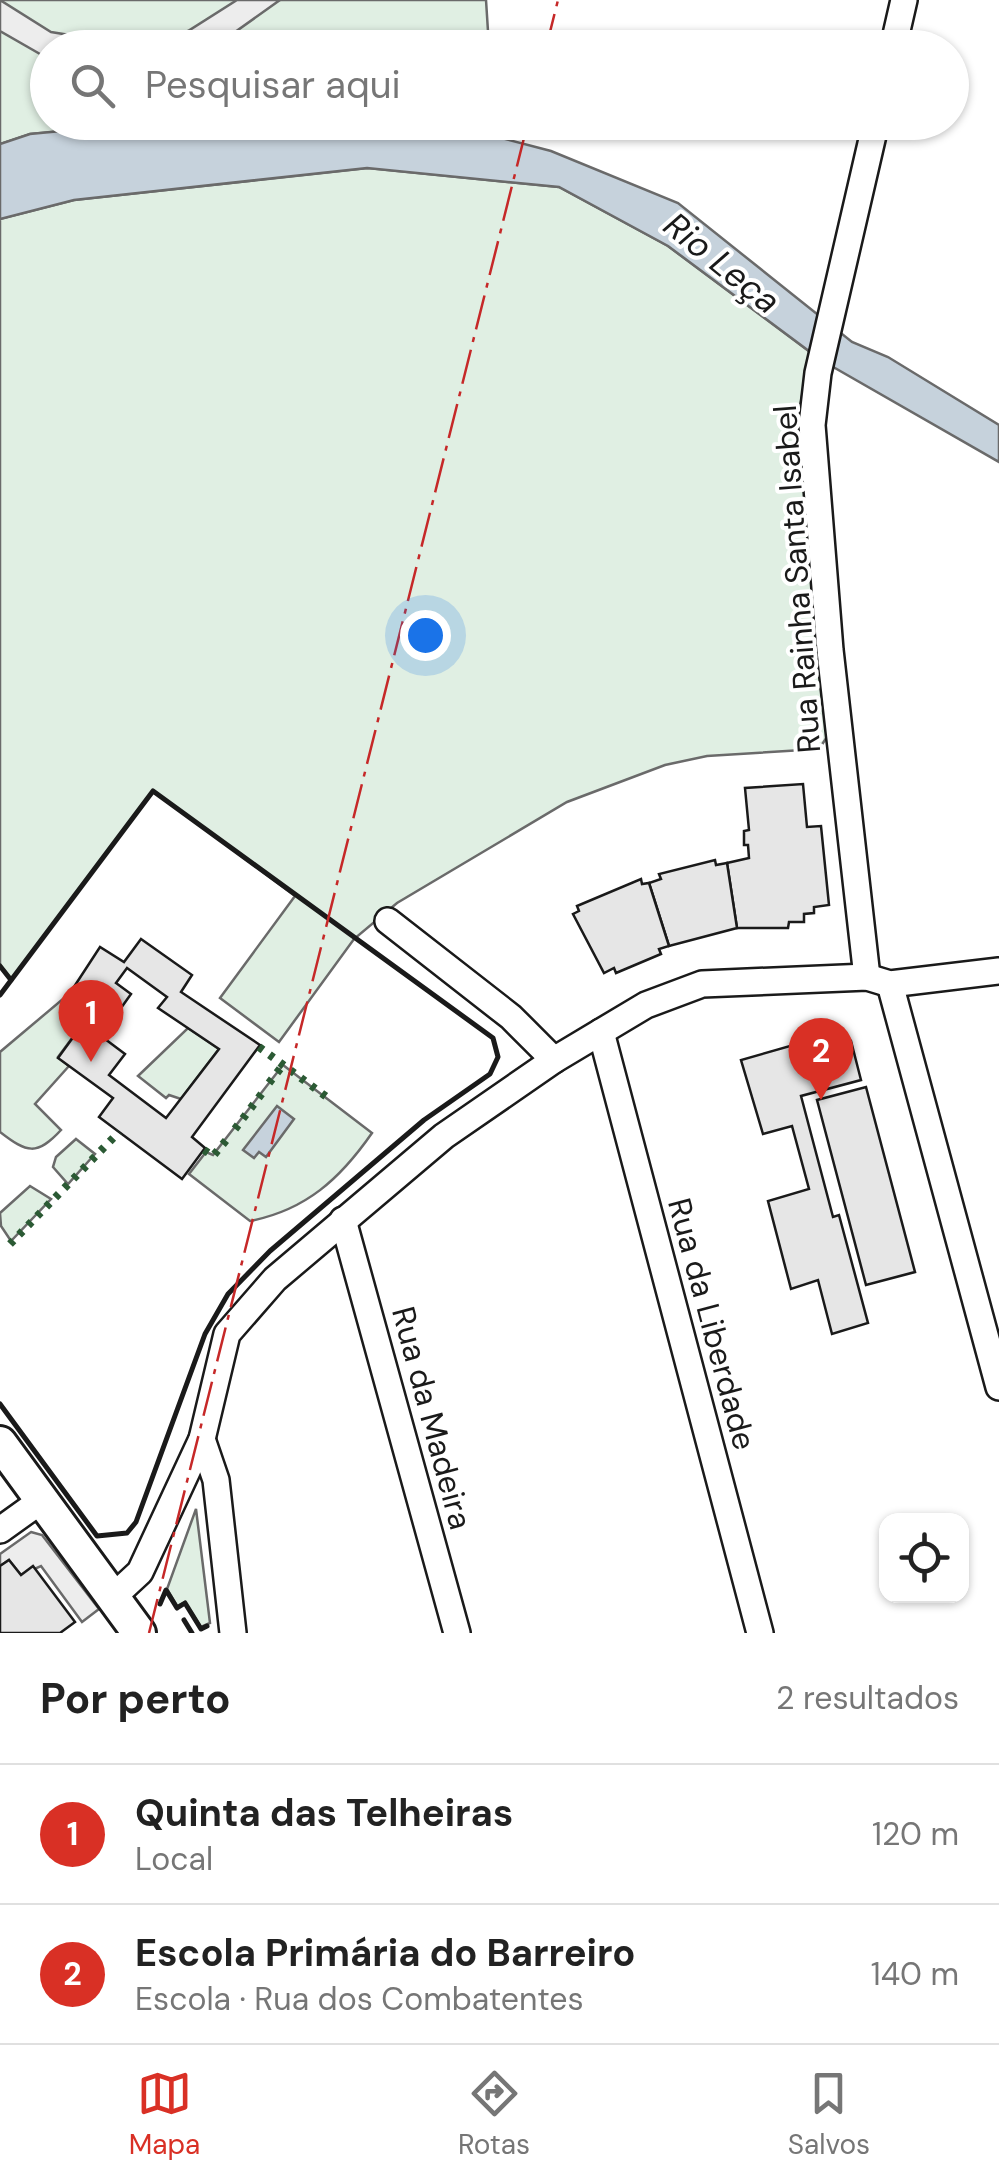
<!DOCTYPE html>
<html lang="pt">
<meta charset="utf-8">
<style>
:root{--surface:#fff;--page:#f6f6f6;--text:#222;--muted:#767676;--line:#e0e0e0;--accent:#d93025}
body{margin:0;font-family:"DM Sans",sans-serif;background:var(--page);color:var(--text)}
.controls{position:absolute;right:30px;bottom:30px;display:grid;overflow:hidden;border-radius:20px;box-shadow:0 2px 8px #0004}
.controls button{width:90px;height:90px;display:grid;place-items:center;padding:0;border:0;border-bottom:2px solid var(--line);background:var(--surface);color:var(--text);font:50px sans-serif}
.you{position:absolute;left:425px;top:635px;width:35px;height:35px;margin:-25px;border:8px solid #fff;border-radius:50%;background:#1a73e8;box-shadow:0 0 0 15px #1a73e833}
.badge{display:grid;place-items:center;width:65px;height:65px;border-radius:50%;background:var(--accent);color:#fff;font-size:32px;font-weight:700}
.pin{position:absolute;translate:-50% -82px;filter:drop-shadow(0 2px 5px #0008)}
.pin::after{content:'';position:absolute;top:52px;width:35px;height:30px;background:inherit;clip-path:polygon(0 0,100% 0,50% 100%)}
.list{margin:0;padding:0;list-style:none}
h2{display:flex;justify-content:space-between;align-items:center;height:130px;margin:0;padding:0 40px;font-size:42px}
h2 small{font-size:32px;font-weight:400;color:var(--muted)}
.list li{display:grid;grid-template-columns:65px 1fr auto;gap:30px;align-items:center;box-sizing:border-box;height:140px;padding:0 40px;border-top:2px solid var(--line)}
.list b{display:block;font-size:38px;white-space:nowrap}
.list p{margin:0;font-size:32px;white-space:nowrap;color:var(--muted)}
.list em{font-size:32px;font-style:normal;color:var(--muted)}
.icon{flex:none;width:55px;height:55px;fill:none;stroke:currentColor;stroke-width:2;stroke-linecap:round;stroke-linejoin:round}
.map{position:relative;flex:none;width:999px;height:1633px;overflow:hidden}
.search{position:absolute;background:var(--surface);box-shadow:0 2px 8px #0004;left:30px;right:30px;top:30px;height:110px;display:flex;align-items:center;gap:25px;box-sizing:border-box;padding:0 35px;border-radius:55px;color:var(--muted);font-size:38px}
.sheet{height:410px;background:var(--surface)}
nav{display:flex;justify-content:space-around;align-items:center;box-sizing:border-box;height:140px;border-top:2px solid var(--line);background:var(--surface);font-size:28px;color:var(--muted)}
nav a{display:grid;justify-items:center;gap:5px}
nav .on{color:var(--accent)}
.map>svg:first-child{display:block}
.green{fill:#e0efe3;stroke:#6a6a6a;stroke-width:2.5}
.parking{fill:#ededed;stroke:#6a6a6a;stroke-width:2.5}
.water{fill:#c6d2dc;stroke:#6a6a6a;stroke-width:2.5}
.building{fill:#e6e6e6;stroke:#1a1a1a;stroke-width:2.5;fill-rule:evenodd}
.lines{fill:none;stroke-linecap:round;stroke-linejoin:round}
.minor-casing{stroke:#1a1a1a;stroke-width:30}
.tertiary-casing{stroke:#1a1a1a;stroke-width:38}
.minor{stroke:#fff;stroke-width:25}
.tertiary{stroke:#fff;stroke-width:32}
.hedge{stroke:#2b5a34;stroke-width:8;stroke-dasharray:5 8;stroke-linecap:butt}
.wall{stroke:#1a1a1a;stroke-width:5}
.power{stroke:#c62828;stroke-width:2.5;stroke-dasharray:35 8 5 8;stroke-linecap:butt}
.labels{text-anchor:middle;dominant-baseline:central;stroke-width:8;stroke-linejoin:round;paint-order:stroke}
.street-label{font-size:32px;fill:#1a1a1a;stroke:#fff}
.water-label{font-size:35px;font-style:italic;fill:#1a1a1a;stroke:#fff}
</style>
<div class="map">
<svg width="999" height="1633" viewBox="0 0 999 1633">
<rect width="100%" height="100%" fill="#fff"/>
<g class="green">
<path d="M 0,0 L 486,0 L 489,47 L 48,48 L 48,122 L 155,123 L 30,134 L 0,144 Z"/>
<path d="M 363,123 L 493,123 L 494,136 Z"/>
<path d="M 368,168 L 559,187 L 668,246 L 810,352 L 798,418 L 831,731 L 819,749 L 707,756 L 665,765 L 567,802 L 397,903 L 354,939 L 279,1042 L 220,998 L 295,896 L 154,791 L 11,980 L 0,966 L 0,219 L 74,200 Z"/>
<path d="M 70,993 L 93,1010 L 58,1057 L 69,1066 L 35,1104 L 61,1130 C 37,1156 27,1153 0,1132 L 0,1052 Z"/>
<path d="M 188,1028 L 219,1049 L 181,1099 L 169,1095 L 166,1098 L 138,1076 Z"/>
<path d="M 283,1065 L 372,1133 C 340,1179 306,1210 250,1221 L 189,1174 L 206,1152 L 213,1155 Z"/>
<path d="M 76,1139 L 95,1154 L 68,1184 L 53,1167 L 56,1157 Z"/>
<path d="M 30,1186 L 51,1199 L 11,1241 L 1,1226 L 0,1213 Z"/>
<path d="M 196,1509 L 210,1623 L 201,1627 L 185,1602 L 177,1606 L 167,1589 Z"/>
</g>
<g class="parking">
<path d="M 0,0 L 51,32 L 119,43 L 153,41 L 188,31 L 237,0 L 280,0 L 214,47 L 48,48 L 47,58 L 0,31 Z"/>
<path d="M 31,1532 L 42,1535 L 99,1609 L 82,1622 L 41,1566 L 21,1575 L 9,1560 L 0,1566 L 0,1554 Z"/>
</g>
<g class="water">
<path d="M 155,122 L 343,122 L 494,136 L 551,151 L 678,203 L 852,342 L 888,357 L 999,425 L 999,462 L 821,360 L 668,246 L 559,187 L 367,168 L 74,200 L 0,219 L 0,144 L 30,134 Z"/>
<path d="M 277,1106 L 294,1119 L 266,1157 L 259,1152 L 254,1158 L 243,1150 Z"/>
</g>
<g class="building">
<path d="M 803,784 L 807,827 L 821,826 L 829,905 L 814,907 L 814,913 L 804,914 L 804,922 L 789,922 L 788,928 L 737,928 L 727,863 L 749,858 L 748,845 L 744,845 L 744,831 L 749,830 L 745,788 Z"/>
<path d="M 715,860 L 716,865 L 727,863 L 737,928 L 669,946 L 649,883 L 661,879 L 659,874 Z"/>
<path d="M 641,879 L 642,884 L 649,883 L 669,946 L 659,949 L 661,954 L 616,973 L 614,968 L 604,973 L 573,914 L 579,911 L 577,906 Z"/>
<path d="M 141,939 L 192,975 L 181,992 L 260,1045 L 192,1137 L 205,1148 L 182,1179 L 99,1117 L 113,1098 L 58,1058 L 93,1010 L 70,993 L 100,947 L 124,962 ZM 127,968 L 167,997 L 158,1008 L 219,1049 L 166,1118 L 109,1075 L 125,1054 L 101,1036 L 131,994 L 116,983 Z"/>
<path d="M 818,1038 L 821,1049 L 851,1041 L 861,1080 L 801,1096 L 833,1217 L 839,1215 L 868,1323 L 832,1334 L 818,1280 L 791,1289 L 768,1201 L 809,1189 L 792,1126 L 763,1134 L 741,1060 Z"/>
<path d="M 866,1087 L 915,1272 L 866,1285 L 817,1100 Z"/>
<path d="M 9,1560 L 21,1575 L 33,1566 L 75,1622 L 60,1633 L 0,1633 L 0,1566 Z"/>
</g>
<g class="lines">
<g class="minor-casing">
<g id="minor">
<path d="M 893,48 L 904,0"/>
<path d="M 388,921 L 511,1017 L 554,1060"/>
<path d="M 867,977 L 830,650 L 812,425 L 818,373 L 876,122"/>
<path d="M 890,984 L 999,1387"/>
<path d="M 601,1032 L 760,1633"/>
<path d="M 343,1220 L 457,1633"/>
<path d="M 202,1439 L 216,1480 L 233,1633"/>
<path d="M 0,1530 L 42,1500"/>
<path d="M 113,1597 L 140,1572 L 202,1439 L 227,1334 L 275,1279 L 444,1136 L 554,1060 L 646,1005 L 702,984 L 867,977 L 890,984 L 999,971"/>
</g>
</g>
<g class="tertiary-casing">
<path id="tertiary" d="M 0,1443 L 139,1633"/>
</g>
<use href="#minor" class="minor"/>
<use href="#tertiary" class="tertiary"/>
<g class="hedge">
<path d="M 259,1047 L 328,1098"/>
<path d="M 269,1083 L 283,1065"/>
<path d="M 235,1129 L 263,1092"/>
<path d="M 204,1150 L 213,1156 L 228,1138"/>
<path d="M 10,1244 L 119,1132"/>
</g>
<g class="wall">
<path d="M 0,966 L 11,980"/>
<path d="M 0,995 L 153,791 L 493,1038 L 498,1057 L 490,1074 L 424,1120 L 270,1251 L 228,1294 L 205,1334 L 136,1522 L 127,1533 L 97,1536 L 0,1404"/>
<path d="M 160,1604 L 166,1590 L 177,1608 L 185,1603 L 201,1629 L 207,1626"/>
<path d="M 184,1620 L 192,1633"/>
</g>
<g class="power">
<path d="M 546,48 L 558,0"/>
<path d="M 149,1633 L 528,122"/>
</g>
</g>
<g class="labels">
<g class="street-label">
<text transform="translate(797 579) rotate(-94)">Rua Rainha Santa Isabel</text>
<text transform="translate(712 1324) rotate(75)">Rua da Liberdade</text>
<text transform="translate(432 1418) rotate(75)">Rua da Madeira</text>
</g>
<g class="water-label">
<text transform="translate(722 263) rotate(39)">Rio Leça</text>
</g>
</g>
</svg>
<div class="controls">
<button><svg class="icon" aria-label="locate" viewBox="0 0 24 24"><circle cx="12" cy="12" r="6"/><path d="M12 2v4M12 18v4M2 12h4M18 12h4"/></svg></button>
</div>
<div class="you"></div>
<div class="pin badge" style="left:91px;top:1062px">1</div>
<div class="pin badge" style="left:821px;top:1100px">2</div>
<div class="search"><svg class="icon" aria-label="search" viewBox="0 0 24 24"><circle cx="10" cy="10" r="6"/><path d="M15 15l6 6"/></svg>Pesquisar aqui</div>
</div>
<section class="sheet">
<h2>Por perto<small>2 resultados</small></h2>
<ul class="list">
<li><span class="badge">1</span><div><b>Quinta das Telheiras</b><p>Local</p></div><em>120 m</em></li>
<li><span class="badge">2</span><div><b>Escola Primária do Barreiro</b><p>Escola · Rua dos Combatentes</p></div><em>140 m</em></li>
</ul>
</section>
<nav>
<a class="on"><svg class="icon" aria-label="map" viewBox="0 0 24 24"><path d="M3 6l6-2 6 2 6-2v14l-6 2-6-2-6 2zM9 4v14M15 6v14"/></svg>Mapa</a>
<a><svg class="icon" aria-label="directions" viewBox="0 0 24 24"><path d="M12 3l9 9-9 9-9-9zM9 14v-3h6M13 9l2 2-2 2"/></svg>Rotas</a>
<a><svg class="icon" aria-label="saved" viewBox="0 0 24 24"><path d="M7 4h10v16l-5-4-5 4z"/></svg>Salvos</a>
</nav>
